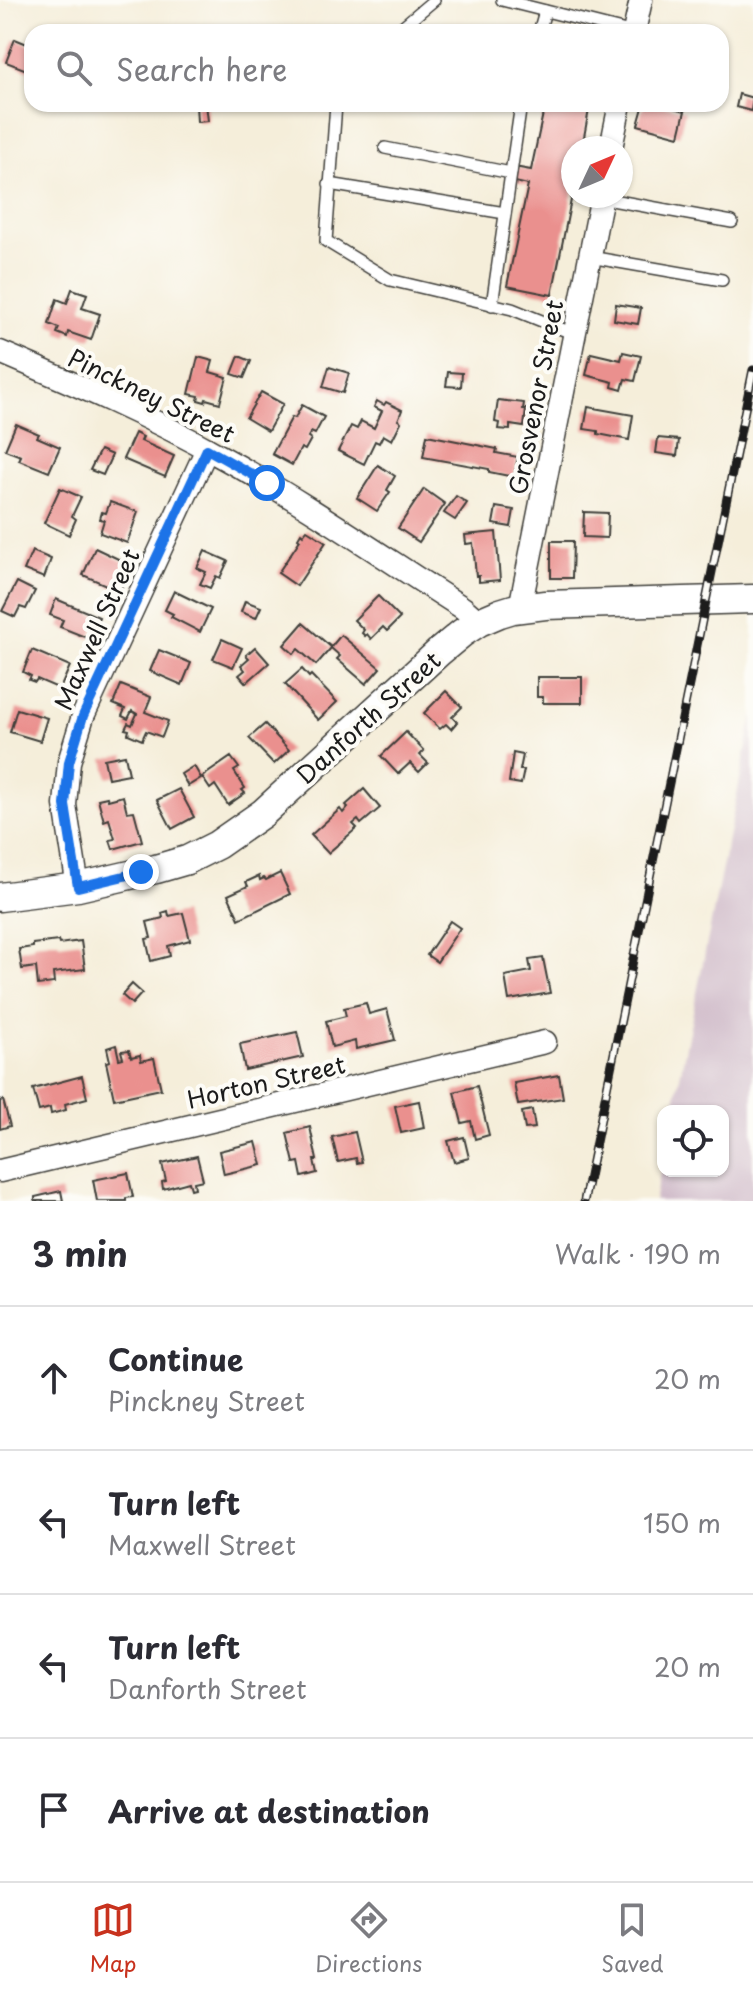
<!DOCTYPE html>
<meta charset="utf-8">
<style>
:root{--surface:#fff;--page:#f7f7f7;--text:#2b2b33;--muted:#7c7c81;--line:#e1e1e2;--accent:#c8321e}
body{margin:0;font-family:"Playpen Sans",sans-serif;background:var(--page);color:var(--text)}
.controls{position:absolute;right:24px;bottom:24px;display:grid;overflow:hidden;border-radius:16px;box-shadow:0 2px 6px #0004}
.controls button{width:72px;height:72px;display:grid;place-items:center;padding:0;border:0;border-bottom:2px solid var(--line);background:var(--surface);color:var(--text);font:40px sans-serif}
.compass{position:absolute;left:561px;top:136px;width:72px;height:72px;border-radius:50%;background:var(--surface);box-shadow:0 2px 6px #0004;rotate:46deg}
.stop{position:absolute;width:24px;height:24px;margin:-18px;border:6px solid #1a73e8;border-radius:50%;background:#fff}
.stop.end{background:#1a73e8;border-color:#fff;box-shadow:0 2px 8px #0008}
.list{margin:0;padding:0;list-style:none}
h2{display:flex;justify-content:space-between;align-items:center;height:104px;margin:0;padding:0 32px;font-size:34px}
h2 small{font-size:26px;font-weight:400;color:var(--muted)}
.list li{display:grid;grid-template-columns:52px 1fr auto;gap:24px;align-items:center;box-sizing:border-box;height:144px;padding:0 32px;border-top:2px solid var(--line)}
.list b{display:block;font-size:30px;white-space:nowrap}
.list p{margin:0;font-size:26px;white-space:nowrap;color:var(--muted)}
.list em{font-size:26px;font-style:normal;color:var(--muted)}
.icon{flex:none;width:44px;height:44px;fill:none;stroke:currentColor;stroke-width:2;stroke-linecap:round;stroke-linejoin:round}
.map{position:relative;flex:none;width:753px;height:1201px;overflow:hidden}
.search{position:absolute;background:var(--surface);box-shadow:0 2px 6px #0004;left:24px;right:24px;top:24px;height:88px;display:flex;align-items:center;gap:20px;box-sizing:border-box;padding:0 28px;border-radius:24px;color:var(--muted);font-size:30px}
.sheet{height:680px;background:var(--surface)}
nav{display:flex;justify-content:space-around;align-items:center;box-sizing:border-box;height:112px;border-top:2px solid var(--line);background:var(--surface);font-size:22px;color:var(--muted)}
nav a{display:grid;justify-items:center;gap:4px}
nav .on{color:var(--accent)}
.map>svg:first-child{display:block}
.industrial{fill:#d1bdcb}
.building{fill:#ea908e}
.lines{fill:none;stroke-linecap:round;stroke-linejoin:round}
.service-casing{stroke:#3d3c38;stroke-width:14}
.minor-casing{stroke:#3d3c38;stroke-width:25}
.tertiary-casing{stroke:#3d3c38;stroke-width:31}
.service{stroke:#fff;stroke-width:11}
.minor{stroke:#fff;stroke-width:22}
.tertiary{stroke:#fff;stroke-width:28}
.rail-casing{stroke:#1c1c1c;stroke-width:9}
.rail{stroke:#fdfcf7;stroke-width:6;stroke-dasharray:18;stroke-linecap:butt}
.route{stroke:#1a73e8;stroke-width:10}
.labels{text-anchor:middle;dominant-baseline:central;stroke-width:8;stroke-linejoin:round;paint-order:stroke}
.street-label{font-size:24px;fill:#1c1c1c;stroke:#fdfcf7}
</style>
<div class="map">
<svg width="753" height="1201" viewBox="0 0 753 1201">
<rect width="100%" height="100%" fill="#fdfcf7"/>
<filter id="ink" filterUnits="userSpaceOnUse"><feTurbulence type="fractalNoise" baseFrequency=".0125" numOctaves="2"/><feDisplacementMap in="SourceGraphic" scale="16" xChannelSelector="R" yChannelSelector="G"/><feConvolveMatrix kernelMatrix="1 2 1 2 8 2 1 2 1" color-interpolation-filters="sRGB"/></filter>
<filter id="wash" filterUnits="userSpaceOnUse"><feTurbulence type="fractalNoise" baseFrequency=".006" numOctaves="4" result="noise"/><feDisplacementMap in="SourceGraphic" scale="32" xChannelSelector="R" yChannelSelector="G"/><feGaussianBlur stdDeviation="1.8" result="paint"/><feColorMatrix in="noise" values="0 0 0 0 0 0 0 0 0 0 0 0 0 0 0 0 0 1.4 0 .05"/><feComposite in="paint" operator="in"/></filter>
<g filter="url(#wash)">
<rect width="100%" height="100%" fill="#f5eeda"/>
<path class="industrial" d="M 753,715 L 753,1201 L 654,1201 L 663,1159 L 663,1171 L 723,1171 L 723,1111 L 673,1111 Z"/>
<g id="blocks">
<g class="building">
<path d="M 15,39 L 32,46 L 32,72 L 6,62 Z"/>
<path d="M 739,94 L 753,98 L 751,111 L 736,107 Z"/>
<path d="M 206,104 L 208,121 L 197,122 L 196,105 Z"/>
<path d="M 545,104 L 590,104 L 582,148 L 573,148 L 573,190 L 552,295 L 507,286 L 528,185 L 511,181 L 514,167 L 531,170 Z"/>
<path d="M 644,104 L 659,104 L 685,111 L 679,136 L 638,125 Z"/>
<path d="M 72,289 L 87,294 L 82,308 L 100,314 L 91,340 L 68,332 L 67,337 L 57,333 L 59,328 L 49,324 L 57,299 L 67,303 Z"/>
<path d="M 616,304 L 641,308 L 638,324 L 614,320 Z"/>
<path d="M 623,352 L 641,356 L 635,381 L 625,379 L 622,390 L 612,387 L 613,382 L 586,375 L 591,353 L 621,360 Z"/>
<path d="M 239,356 L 251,361 L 244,378 L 232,374 Z"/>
<path d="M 198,357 L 213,361 L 210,372 L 227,377 L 220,403 L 206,399 L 205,402 L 198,400 L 199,396 L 189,394 Z"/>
<path d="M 329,367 L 349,373 L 343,393 L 323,387 Z"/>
<path d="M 448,372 L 462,373 L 461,387 L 446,386 Z"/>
<path d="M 261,392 L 283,404 L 268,431 L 246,418 Z"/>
<path d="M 498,400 L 524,403 L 523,409 L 526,409 L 524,427 L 510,425 L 510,430 L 498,429 L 499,423 L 495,422 Z"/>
<path d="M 377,401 L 384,405 L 386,402 L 402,410 L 398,420 L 401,422 L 392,440 L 383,435 L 379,443 L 375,441 L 364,464 L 338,451 L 351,426 L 357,429 L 361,421 L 374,428 L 382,411 L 374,407 Z"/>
<path d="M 302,405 L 324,417 L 315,434 L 311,432 L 308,437 L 311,439 L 305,450 L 301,448 L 292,465 L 272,454 L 292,417 L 295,418 Z"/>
<path d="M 588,407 L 633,415 L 629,440 L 598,434 L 598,431 L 584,429 Z"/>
<path d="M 16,424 L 39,434 L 37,437 L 60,447 L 49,472 L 19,460 L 21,456 L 5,450 Z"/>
<path d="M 135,433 L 143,437 L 141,441 L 174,456 L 165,477 L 123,459 Z"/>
<path d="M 427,435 L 497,449 L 496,453 L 518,457 L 514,477 L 489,472 L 489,469 L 423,457 Z"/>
<path d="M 658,438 L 679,440 L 677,456 L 656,453 Z"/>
<path d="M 100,450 L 112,455 L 103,475 L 90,470 Z"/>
<path d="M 378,465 L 395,476 L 387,490 L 390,492 L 377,511 L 357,498 Z"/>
<path d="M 60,488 L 81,497 L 72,516 L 76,519 L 69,535 L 44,523 Z"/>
<path d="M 424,489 L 445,504 L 419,542 L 398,528 Z"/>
<path d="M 456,496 L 467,503 L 455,520 L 444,513 Z"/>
<path d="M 110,502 L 138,512 L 127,543 L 100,533 L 104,520 L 100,519 L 102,512 L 106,513 Z"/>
<path d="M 496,507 L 514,510 L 511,527 L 493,524 Z"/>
<path d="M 584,512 L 608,513 L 607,538 L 583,537 Z"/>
<path d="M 307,530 L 326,542 L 297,586 L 278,573 L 300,540 L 298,538 L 301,533 L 303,535 Z"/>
<path d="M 496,532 L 500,580 L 479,582 L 479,576 L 476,576 L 473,543 L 466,544 L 465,535 Z"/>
<path d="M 551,541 L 573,541 L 572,578 L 551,578 Z"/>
<path d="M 95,548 L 131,565 L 120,591 L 83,575 Z"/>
<path d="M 32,551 L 51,559 L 44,578 L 24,570 Z"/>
<path d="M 205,551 L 228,561 L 220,578 L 216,576 L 210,588 L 200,584 L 206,572 L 197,568 Z"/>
<path d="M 17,582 L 35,591 L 26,609 L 20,607 L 15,617 L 2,611 Z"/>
<path d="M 174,591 L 211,609 L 200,632 L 171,617 L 173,614 L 165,610 Z"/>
<path d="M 378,596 L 400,618 L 387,631 L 383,627 L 371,639 L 367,634 L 365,636 L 362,633 L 364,630 L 354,620 Z"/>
<path d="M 56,599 L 99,617 L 90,639 L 60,627 L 63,620 L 50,615 Z"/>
<path d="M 245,601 L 261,607 L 256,618 L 241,612 Z"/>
<path d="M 303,623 L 331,647 L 341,635 L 380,668 L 366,684 L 337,659 L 340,656 L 331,648 L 316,665 L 298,649 L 294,654 L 284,645 Z"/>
<path d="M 222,639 L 242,648 L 233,667 L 213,659 Z"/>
<path d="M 255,647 L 269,663 L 246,683 L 239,675 L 245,670 L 241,665 L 249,658 L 246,655 Z"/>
<path d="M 32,650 L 70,666 L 60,689 L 37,679 L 35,682 L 29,680 L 31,676 L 23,672 Z"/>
<path d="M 159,650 L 191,663 L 182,685 L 150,671 Z"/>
<path d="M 302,669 L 309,677 L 311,675 L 337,702 L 318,720 L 285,684 Z"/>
<path d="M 537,677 L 582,677 L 582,703 L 543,703 L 543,697 L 537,697 Z"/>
<path d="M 121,685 L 151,697 L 145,712 L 168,721 L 162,737 L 146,731 L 142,740 L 128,734 L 129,730 L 125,729 L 128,723 L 132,725 L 137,714 L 132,711 L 128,719 L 122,716 L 125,709 L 113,704 Z"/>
<path d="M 446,691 L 462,707 L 452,717 L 457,722 L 451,729 L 446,724 L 440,729 L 424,713 Z"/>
<path d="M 17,709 L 47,718 L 40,741 L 10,732 Z"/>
<path d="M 265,724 L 289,750 L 274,764 L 249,738 Z"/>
<path d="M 406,732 L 424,751 L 420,755 L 428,763 L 419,772 L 410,763 L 398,774 L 381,756 Z"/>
<path d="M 513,753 L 523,755 L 520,770 L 524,770 L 521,784 L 509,782 Z"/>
<path d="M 125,755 L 129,774 L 108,778 L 104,759 Z"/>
<path d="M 231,757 L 239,768 L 234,771 L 245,788 L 242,790 L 245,793 L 228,805 L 215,785 L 210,789 L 202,777 Z"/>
<path d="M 194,766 L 201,778 L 188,786 L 181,774 Z"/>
<path d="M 179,789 L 194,817 L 172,829 L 157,800 Z"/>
<path d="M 364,789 L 380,808 L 361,824 L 358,820 L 353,824 L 357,828 L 328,853 L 311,835 L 340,809 L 343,813 L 348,807 L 346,805 Z"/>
<path d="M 123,796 L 127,812 L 134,811 L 142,841 L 113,849 L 110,840 L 115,839 L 109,819 L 104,821 L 98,799 L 107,797 L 108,800 Z"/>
<path d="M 280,873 L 290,894 L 239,919 L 228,895 L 248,886 L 246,882 L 259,876 L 260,880 L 264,878 L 266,880 Z"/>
<path d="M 168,911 L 169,916 L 183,913 L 190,940 L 168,946 L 170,956 L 151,961 L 146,939 L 151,938 L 147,922 L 163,918 L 162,913 Z"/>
<path d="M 450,921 L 460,928 L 437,962 L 427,955 Z"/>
<path d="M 58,941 L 59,944 L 81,941 L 85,969 L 53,973 L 54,983 L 38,985 L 36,967 L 22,969 L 19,949 L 33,947 L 33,944 Z"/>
<path d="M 543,958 L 550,993 L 509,1000 L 505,976 L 531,971 L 529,960 Z"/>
<path d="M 132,984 L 142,993 L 132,1004 L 122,995 Z"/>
<path d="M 366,1003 L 369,1014 L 387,1009 L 395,1040 L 356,1049 L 355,1041 L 332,1047 L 326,1021 L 346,1016 L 344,1008 Z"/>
<path d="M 297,1032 L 303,1057 L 245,1070 L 240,1044 Z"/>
<path d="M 116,1045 L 119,1059 L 123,1058 L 121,1051 L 129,1050 L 131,1057 L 140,1055 L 141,1061 L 154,1058 L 161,1089 L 114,1099 L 106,1062 L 110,1061 L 107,1048 Z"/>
<path d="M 559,1075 L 563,1098 L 518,1105 L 514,1083 Z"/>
<path d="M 82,1076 L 87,1098 L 65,1104 L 66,1110 L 51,1114 L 50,1108 L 39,1111 L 33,1089 Z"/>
<path d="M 477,1086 L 489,1135 L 475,1139 L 471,1121 L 462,1123 L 454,1092 Z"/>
<path d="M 3,1100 L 10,1126 L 0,1129 L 0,1101 Z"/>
<path d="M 419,1101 L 424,1128 L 401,1133 L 395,1106 Z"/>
<path d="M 532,1110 L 535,1128 L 525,1129 L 522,1112 Z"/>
<path d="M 310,1127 L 317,1160 L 314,1160 L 317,1173 L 302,1177 L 299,1162 L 294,1163 L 287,1133 Z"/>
<path d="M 355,1132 L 362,1162 L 357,1163 L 356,1158 L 338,1162 L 332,1137 Z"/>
<path d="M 464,1137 L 469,1158 L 454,1162 L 448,1141 Z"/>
<path d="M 256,1142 L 262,1165 L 224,1174 L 219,1151 Z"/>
<path d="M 197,1156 L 203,1180 L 194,1182 L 195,1188 L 191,1189 L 189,1182 L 163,1189 L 162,1182 L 166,1181 L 162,1164 Z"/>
<path d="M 128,1173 L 133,1197 L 126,1198 L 126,1201 L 97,1201 L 93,1180 Z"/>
<path d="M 61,1191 L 63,1201 L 35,1201 L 35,1197 Z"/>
</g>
</g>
</g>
<g filter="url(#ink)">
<use href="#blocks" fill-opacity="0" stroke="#3d3c38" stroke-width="2"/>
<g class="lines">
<g class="service-casing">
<g id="service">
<path d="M 502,0 L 630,32"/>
<path d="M 396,32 L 434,0"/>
<path d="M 539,32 L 545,11"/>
<path d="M 336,104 L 326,241 L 390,280 L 512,309 L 574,334"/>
<path d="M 385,148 L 511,173"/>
<path d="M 329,184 L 505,213"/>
<path d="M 601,198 L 732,222"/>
<path d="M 590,257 L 722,280"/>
<path d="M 492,305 L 521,104"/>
</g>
</g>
<g class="minor-casing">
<g id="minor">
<path d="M 634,32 L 641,0"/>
<path d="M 611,148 L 620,104"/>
<path d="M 0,352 C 75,384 149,416 220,456 C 304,502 383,557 463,608 L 479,622"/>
<path d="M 520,608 L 602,196"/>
<path d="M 78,887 L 65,805 L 69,762 L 83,716 L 207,449"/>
<path d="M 0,1171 L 545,1042"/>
</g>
</g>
<g class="tertiary-casing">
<path id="tertiary" d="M 0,897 L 78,887 L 156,869 L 187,860 L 217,845 L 263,813 L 439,652 L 462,633 L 479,622 L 500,613 L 513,609 L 545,605 L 753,599"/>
</g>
<use href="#service" class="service"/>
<use href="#minor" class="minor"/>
<use href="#tertiary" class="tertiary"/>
<g class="rail-casing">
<path id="rail" d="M 584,1201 L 753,370"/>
</g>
<use href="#rail" class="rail"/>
</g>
</g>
<g class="lines" filter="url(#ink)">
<path class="route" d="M 141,872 L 78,887 L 65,805 L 69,762 L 83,716 L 207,449 L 267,483"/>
</g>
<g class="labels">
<g class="street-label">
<text transform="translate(152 395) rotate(26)">Pinckney Street</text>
<text transform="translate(535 397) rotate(-79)">Grosvenor Street</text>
<text transform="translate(96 629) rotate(-66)">Maxwell Street</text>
<text transform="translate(368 717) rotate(-42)">Danforth Street</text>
<text transform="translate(266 1081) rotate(-13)">Horton Street</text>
</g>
</g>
</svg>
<div class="controls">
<button><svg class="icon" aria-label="locate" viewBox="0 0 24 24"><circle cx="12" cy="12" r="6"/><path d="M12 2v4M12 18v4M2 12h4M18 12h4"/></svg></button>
</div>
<svg class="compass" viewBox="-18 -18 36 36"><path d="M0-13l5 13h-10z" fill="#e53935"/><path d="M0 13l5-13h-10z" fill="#7c7c81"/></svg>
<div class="stop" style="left:267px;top:483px"></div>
<div class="stop end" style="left:141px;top:872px"></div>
<div class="search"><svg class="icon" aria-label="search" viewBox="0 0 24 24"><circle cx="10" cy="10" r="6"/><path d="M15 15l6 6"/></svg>Search here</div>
</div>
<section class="sheet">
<h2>3 min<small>Walk · 190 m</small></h2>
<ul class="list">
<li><svg class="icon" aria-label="ahead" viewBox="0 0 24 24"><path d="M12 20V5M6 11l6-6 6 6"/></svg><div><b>Continue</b><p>Pinckney Street</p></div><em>20 m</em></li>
<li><svg class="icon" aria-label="left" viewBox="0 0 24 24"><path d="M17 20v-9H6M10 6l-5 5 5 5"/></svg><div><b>Turn left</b><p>Maxwell Street</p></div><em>150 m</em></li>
<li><svg class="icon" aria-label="left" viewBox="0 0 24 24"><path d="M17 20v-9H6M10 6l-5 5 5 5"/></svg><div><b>Turn left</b><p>Danforth Street</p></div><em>20 m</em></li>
<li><svg class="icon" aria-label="arrive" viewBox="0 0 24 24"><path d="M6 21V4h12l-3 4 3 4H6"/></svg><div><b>Arrive at destination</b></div></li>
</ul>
</section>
<nav>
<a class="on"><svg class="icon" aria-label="map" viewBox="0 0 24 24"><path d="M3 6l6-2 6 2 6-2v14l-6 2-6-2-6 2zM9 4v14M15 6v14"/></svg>Map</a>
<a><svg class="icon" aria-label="directions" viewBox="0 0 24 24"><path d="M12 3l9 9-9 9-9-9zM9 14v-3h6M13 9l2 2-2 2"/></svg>Directions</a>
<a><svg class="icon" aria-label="saved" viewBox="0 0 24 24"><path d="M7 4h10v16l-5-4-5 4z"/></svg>Saved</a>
</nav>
